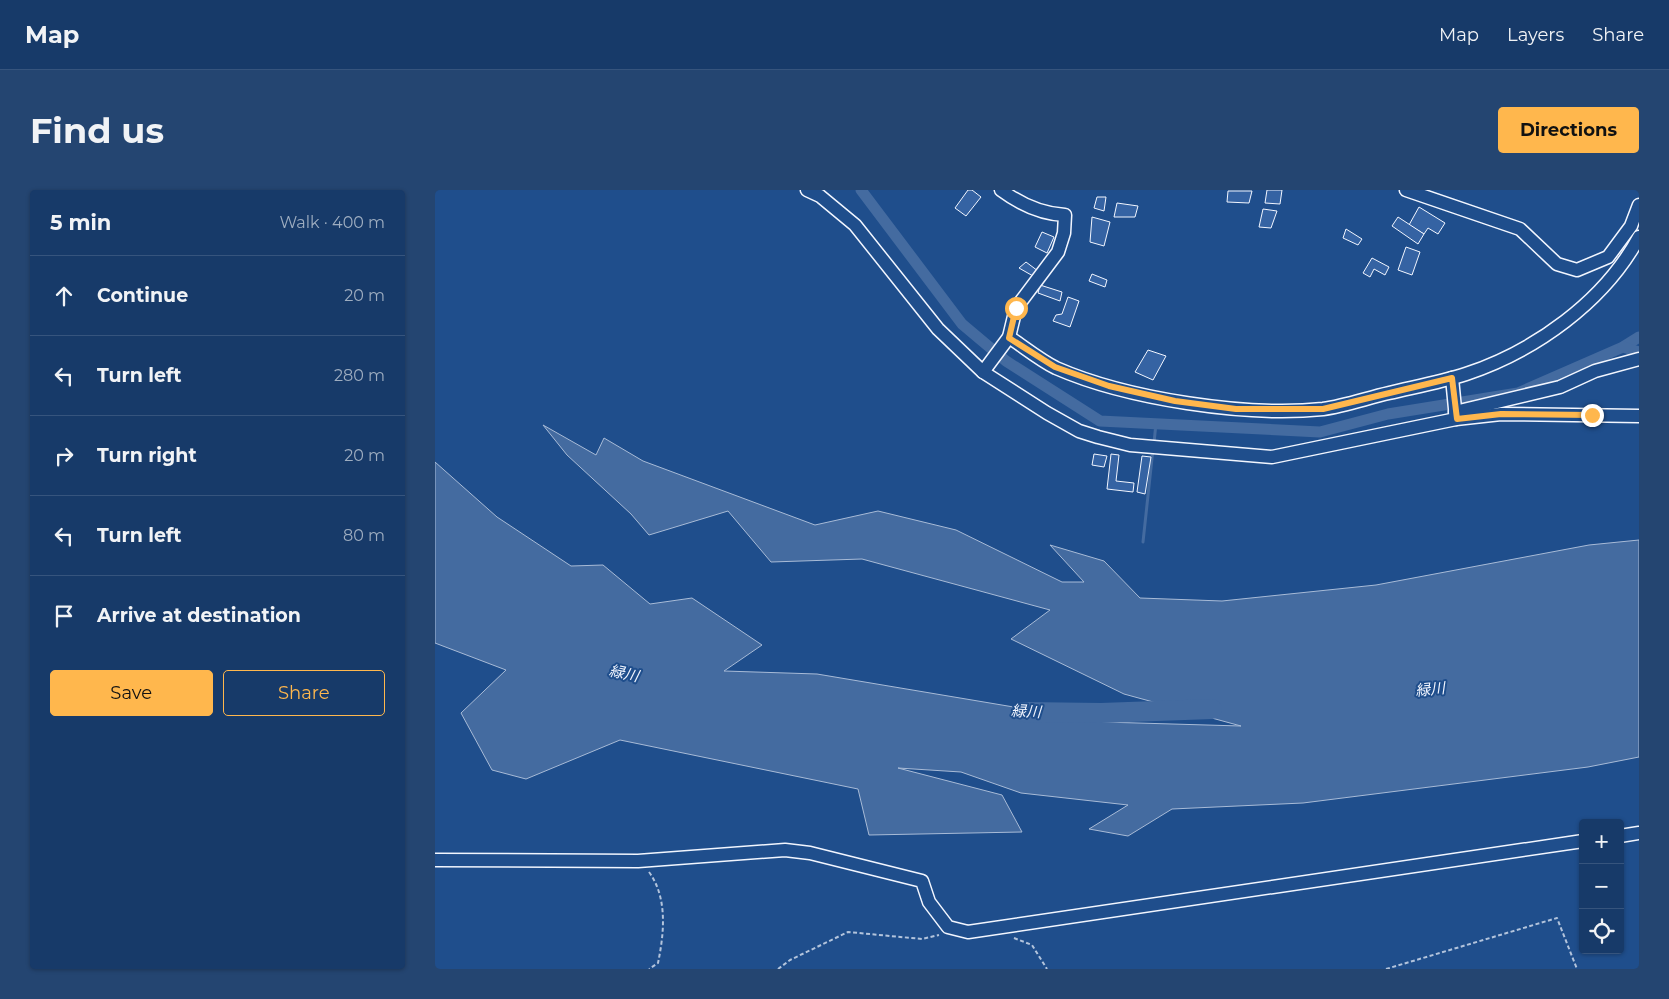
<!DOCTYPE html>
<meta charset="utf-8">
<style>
:root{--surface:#173a69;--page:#244571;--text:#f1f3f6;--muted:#9eadc0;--line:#36547d;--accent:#ffb74d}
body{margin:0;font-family:Montserrat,"Noto Sans JP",sans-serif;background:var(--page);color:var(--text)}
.controls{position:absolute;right:15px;bottom:15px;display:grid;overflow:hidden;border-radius:5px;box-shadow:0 1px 4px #0004}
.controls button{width:45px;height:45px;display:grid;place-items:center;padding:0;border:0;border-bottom:1px solid var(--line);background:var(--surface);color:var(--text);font:25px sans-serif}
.stop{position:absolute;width:15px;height:15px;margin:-11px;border:4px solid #ffb74d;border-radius:50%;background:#fff}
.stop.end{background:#ffb74d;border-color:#fff;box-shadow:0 1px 5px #0008}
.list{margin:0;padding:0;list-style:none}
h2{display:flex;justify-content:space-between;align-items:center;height:65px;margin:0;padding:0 20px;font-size:21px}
h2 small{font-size:16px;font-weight:400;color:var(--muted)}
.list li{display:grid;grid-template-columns:32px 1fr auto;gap:15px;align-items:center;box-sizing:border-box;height:80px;padding:0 20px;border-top:1px solid var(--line)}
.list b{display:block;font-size:19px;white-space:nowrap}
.list em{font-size:16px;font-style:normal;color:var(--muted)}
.actions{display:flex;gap:10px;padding:15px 20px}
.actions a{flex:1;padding:11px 0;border:1px solid var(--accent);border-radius:5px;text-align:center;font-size:18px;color:var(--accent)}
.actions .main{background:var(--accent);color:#111}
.icon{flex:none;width:28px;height:28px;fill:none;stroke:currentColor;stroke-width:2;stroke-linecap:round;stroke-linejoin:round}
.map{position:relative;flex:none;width:1204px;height:779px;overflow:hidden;border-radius:5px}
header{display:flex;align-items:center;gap:30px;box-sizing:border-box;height:70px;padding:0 25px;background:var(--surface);border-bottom:1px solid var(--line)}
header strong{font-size:24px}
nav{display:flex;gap:28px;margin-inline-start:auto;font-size:18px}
.intro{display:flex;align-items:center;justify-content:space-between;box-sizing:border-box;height:120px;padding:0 30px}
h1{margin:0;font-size:35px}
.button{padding:12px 22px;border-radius:5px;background:var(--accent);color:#111;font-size:18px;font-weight:700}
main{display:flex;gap:30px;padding:0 30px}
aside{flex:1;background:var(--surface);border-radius:5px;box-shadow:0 1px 4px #0004}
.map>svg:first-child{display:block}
.water{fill:#446ba0;stroke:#a8bbd7}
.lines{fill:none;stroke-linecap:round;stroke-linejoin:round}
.stream{stroke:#446ba0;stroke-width:3}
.canal{stroke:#446ba0;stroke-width:11}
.river{stroke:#446ba0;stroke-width:20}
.building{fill:#3563a3;stroke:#f2f6ff}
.minor-casing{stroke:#f2f6ff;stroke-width:15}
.path{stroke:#b3c4dc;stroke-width:2;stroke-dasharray:4 2.5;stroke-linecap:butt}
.minor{stroke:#1f4e8c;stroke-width:12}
.route{stroke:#ffb74d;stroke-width:6}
.labels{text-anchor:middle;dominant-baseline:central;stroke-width:4;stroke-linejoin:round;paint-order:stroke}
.water-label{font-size:15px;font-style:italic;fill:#f2f6ff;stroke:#1f4e8c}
</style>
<header>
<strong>Map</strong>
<nav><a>Map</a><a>Layers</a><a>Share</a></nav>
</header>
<div class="intro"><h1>Find us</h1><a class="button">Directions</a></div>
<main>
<aside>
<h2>5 min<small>Walk · 400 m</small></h2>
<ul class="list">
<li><svg class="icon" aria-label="ahead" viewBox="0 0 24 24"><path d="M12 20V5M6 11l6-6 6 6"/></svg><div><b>Continue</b></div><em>20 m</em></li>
<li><svg class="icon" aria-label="left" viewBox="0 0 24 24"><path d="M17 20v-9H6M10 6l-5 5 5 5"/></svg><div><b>Turn left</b></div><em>280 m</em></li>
<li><svg class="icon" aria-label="right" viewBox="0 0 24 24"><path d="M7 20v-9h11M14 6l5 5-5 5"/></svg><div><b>Turn right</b></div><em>20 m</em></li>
<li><svg class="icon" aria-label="left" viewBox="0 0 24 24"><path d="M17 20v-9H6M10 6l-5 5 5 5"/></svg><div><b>Turn left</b></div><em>80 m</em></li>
<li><svg class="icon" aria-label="arrive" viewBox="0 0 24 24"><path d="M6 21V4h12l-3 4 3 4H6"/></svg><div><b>Arrive at destination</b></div></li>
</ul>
<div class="actions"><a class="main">Save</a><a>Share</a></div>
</aside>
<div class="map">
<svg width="1204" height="779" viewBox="0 0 1204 779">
<rect width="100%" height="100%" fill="#1f4e8c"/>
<path class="water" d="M 108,235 L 161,265 L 169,248 L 208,271 L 380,335 L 443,321 L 521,340 L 627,392 L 649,392 L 615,355 L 669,371 L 705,408 L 787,411 L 941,395 L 1154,355 L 1204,350 L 1204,567 L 1153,577 L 868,613 L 737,619 L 693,646 L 654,639 L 693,615 L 586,603 L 526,582 L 463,578 L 567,605 L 587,642 L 434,645 L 423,599 L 185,550 L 91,589 L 57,580 L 26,523 L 71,480 L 0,453 L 0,272 L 62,327 L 136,376 L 168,375 L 215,414 L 257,408 L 327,455 L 289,481 L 382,484 L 668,532 L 806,536 L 689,504 L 576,449 L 615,420 L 427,369 L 336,372 L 293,321 L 214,345 L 196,324 L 132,265 Z"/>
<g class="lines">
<g class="stream">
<path d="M 719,253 L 721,233"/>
<path d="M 708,352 L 718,259"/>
</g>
<g class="canal">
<path d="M 426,0 L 527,134 L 571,171 L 665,231 L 885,242 L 953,224 L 1083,203 L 1188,157 L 1204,147"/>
<path d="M 1188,157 L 1204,162"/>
</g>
<path class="river" d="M 588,522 L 666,523 L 777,519"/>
</g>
<g class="building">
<path d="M 533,0 L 537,0 L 546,7 L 531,26 L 520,18 Z"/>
<path d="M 832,0 L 847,0 L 845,14 L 830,13 Z"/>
<path d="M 793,1 L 817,1 L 814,13 L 792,12 Z"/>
<path d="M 662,7 L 671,7 L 669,21 L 659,18 Z"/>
<path d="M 682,13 L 703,16 L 700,27 L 679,27 Z"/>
<path d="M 984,17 L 1010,33 L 1003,44 L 993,38 L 989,44 L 974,35 Z"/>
<path d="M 828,19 L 842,21 L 836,38 L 824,37 Z"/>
<path d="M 657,27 L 675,32 L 669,56 L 655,52 Z"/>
<path d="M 963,27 L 989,44 L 983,54 L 957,36 Z"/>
<path d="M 911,39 L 927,49 L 923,55 L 908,48 Z"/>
<path d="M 607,42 L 619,47 L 612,63 L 600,57 Z"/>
<path d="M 971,57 L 985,62 L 977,85 L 963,80 Z"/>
<path d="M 937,68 L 954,77 L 950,85 L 939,79 L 935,87 L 928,83 Z"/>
<path d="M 591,72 L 603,81 L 598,86 L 584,78 Z"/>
<path d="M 657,84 L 672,90 L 670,97 L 654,91 Z"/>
<path d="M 605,95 L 627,102 L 625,111 L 603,103 Z"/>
<path d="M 633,107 L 644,111 L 635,137 L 618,131 L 621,125 L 627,124 Z"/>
<path d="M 713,160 L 731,166 L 718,190 L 700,182 Z"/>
<path d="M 659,264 L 672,266 L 669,277 L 657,275 Z"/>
<path d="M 676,264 L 684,265 L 681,291 L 699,293 L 698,302 L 672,299 Z"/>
<path d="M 707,266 L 716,267 L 710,304 L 702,302 Z"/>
</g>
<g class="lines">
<g class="minor-casing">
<g id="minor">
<path d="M 372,0 L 385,6 L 420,35 L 503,139 L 548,182 L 612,223 L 644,241 L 663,247 L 695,255 L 837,267 L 1021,229 L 1066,224 L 1204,226"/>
<path d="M 971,0 L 1085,39 L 1122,74 L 1142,80 L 1173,67 L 1196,36 L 1204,15"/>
<path d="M 574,147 C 589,157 605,170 621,178 C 692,209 811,227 888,219 C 910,216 932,208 954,203 C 979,197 1006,192 1031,184 C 1100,161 1169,112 1204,47"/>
<path d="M 548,182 L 574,147 L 581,118 L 623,62 L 629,43 L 630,25 C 606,24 585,14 566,0"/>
<path d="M 1017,188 L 1021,229"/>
<path d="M 1020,222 L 1125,197 L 1160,181 L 1204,169"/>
<path d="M 1185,646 L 1204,643"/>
<path d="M 0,670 L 203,671 L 350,660 L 375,663 L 487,691 L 494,712 L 513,737 L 533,742 L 1148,651"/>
</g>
</g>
<g class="path">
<path d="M 214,682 C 233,708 229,744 223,773 L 214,779"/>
<path d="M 579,748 L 597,755 L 612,779"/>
<path d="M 343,779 L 355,770 L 413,742 L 487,749 L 504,745"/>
<path d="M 951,779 L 1122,728 L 1142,779"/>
</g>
<use href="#minor" class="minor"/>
</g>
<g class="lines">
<path class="route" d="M 581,118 L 574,148 L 620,177 L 674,196 L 740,211 L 801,219 L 888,219 L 1017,188 L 1022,229 L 1066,224 L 1157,225"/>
</g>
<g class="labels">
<g class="water-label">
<text transform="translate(189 483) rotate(12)">緑川</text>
<text transform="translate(995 499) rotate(-6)">緑川</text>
<text transform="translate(591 521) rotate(3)">緑川</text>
</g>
</g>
</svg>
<div class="controls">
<button>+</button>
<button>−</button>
<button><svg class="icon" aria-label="locate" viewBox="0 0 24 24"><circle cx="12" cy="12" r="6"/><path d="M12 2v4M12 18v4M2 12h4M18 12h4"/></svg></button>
</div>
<div class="stop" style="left:581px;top:118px"></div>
<div class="stop end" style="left:1157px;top:225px"></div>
</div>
</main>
